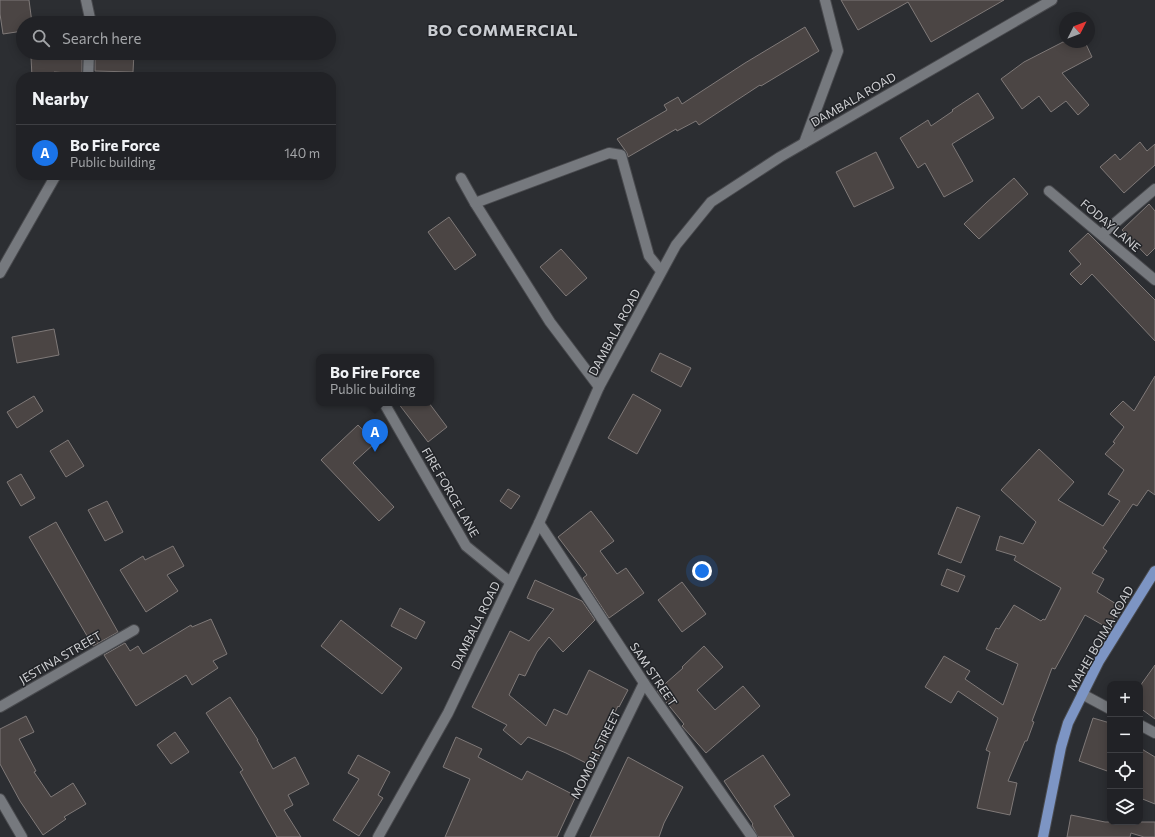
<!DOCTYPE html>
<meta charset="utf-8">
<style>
:root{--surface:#212226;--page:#2d2f32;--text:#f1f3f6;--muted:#a2a4a7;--line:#3e3f43;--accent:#1a73e8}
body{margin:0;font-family:Commissioner,sans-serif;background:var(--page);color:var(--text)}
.controls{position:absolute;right:12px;bottom:12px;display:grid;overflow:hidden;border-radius:8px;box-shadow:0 2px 10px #0003}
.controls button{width:36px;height:36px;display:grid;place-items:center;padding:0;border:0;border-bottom:1px solid var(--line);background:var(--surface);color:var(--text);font:20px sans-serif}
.compass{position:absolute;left:1059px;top:12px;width:36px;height:36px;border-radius:50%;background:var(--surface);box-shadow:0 2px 10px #0003;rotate:48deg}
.you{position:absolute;left:702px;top:571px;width:14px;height:14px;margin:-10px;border:3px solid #fff;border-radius:50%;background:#1a73e8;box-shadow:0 0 0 6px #1a73e833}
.badge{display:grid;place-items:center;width:26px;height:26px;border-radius:50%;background:var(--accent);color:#fff;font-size:13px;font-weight:700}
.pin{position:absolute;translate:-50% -33px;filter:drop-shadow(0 1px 2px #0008)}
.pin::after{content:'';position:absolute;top:21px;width:14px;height:12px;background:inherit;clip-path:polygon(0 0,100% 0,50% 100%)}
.popup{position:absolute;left:316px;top:354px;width:118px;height:52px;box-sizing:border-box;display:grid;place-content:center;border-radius:8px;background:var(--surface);filter:drop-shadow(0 1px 3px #0005);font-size:13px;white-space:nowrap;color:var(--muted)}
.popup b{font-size:15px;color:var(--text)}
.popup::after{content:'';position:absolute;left:50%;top:100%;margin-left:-8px;border:8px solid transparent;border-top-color:var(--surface)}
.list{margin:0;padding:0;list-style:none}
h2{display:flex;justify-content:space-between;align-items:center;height:52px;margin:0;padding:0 16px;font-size:17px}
h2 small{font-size:13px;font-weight:400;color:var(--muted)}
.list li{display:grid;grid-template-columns:26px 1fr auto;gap:12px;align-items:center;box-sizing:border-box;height:56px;padding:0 16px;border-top:1px solid var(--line)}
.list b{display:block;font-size:15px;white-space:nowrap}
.list p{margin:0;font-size:13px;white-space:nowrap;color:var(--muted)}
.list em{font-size:13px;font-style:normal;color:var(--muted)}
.icon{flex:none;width:22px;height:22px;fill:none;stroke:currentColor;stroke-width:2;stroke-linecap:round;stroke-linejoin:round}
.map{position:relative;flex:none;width:1155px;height:837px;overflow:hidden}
.search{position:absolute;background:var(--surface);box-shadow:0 2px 10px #0003;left:16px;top:16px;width:320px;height:44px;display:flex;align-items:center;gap:10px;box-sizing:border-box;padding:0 14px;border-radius:22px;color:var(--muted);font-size:15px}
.panel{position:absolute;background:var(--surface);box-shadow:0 2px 10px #0003;left:16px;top:72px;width:320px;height:108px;border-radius:16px}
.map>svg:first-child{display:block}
.building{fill:#4b4544;stroke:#7f7978}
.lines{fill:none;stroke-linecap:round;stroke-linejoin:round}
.minor-casing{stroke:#494a4e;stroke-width:12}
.major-casing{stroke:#494a4e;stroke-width:12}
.minor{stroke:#76797e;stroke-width:10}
.major{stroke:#7d95c4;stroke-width:10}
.labels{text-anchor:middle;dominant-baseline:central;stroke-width:3;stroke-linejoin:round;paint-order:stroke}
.street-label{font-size:12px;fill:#d0d1d4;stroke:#222428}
.district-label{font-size:16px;font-weight:bold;letter-spacing:1px;fill:#cacdd2;stroke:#222428}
</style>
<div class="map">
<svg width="1155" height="837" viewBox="0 0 1155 837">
<rect width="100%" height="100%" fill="#2c2e32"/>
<g class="building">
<path d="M 0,0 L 29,0 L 32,23 L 23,23 L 23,31 L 3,34 L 0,14 Z"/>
<path d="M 841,0 L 1004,0 L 931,42 L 908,2 L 858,30 Z"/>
<path d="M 805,27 L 819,51 L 761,86 L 760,85 L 699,125 L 696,121 L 677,131 L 676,129 L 628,157 L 627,153 L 617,139 L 667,110 L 664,105 L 678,97 L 682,104 L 745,63 Z"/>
<path d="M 1063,42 L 1085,42 L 1092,57 L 1062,73 L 1089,105 L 1078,115 L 1066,101 L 1051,112 L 1039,96 L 1022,109 L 1001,79 L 1024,62 Z"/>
<path d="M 61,53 L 82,53 L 82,74 L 54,72 L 54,77 L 32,77 L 31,57 L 60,56 Z"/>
<path d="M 95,53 L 134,53 L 133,72 L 95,71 Z"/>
<path d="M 978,93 L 994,118 L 952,144 L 973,181 L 944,197 L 925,163 L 918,168 L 900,138 L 928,120 L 931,126 L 953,111 L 952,110 Z"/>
<path d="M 1140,142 L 1147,151 L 1155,144 L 1155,165 L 1124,193 L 1100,167 L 1115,154 L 1120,160 Z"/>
<path d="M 876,152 L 894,188 L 854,207 L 836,172 Z"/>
<path d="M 1014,178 L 1028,194 L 979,239 L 964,224 L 986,203 Z"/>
<path d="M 1149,204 L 1155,211 L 1155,248 L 1147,256 L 1122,230 Z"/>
<path d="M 449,217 L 476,255 L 455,270 L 428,232 Z"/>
<path d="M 1088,233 L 1155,300 L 1155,341 L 1092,274 L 1081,285 L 1070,274 L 1081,264 L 1069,251 Z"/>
<path d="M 561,249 L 587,278 L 566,296 L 540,267 Z"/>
<path d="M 54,329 L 59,355 L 17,363 L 12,337 Z"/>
<path d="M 660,353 L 691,368 L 681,387 L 651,371 Z"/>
<path d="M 1155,376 L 1155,495 L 1148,490 L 1137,506 L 1133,504 L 1103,548 L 1107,551 L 1092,573 L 1104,579 L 1097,592 L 1121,607 L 1108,628 L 1085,615 L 1055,669 L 1052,668 L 1032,721 L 1034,722 L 1027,741 L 1025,741 L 1008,781 L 1017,783 L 1010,815 L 977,808 L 990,752 L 986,750 L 998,718 L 958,691 L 951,703 L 925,687 L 944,656 L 970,671 L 965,679 L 1003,705 L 1018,664 L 986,649 L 996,628 L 999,629 L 1014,605 L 1041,621 L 1043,619 L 1045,620 L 1061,588 L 1014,560 L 1016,556 L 996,550 L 1000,536 L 1023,544 L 1036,522 L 1001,490 L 1039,449 L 1074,482 L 1058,500 L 1103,526 L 1120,501 L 1108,494 L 1124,470 L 1105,454 L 1115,443 L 1113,442 L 1124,427 L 1110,414 L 1123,401 L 1134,411 Z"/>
<path d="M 633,394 L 661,410 L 637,454 L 608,438 Z"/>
<path d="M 34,396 L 43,411 L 17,428 L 7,412 Z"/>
<path d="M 398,403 L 429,403 L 447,427 L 428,442 Z"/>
<path d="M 358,425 L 375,443 L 353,463 L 394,507 L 379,521 L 321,460 Z"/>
<path d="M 68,440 L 84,466 L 66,477 L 50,451 Z"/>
<path d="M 21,474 L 35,498 L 21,506 L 7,482 Z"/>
<path d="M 508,489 L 520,496 L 511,509 L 500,501 Z"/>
<path d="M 107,501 L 123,532 L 105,541 L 88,510 Z"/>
<path d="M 957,507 L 980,516 L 961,563 L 938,554 Z"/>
<path d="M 591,511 L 614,541 L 600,551 L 617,574 L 626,568 L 644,593 L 609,618 L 583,578 L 587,575 L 558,537 Z"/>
<path d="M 56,522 L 118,632 L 93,646 L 29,537 Z"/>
<path d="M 173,546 L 184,566 L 167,575 L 178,591 L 146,612 L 120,570 L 143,556 L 145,560 Z"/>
<path d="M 947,569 L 965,576 L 958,592 L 941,585 Z"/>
<path d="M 535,580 L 582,601 L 595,620 L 563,652 L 549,637 L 537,652 L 525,676 L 519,674 L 509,695 L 546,726 L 554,709 L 567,715 L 589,670 L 628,690 L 619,707 L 618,706 L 602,738 L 607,740 L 594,767 L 566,753 L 528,737 L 521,745 L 503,730 L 507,725 L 472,707 L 510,631 L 529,641 L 554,609 L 527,598 Z"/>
<path d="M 682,582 L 706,614 L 682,632 L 658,600 Z"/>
<path d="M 400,608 L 425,622 L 416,639 L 391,626 Z"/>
<path d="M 211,619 L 227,654 L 213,661 L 218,668 L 192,685 L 186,675 L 136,706 L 104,655 L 125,643 L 130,651 L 138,646 L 143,654 L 191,625 L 192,627 Z"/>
<path d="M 341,620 L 402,668 L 382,694 L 321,646 Z"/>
<path d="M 704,646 L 723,667 L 697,690 L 715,710 L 743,686 L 760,706 L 706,753 L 682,726 L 684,724 L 657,691 L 683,668 L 682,667 Z"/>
<path d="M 1155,665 L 1155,719 L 1140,708 L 1140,686 Z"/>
<path d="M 230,697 L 258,740 L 257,740 L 273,769 L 295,757 L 309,784 L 288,795 L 293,805 L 284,810 L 301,837 L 277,837 L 240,772 L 243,770 L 206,713 Z"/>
<path d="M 26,716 L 34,732 L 19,739 L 36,771 L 34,772 L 51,797 L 73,783 L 86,804 L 64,817 L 66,819 L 43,835 L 20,801 L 0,764 L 0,729 Z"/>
<path d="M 1093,718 L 1110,723 L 1110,772 L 1079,761 Z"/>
<path d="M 175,732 L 189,752 L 171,764 L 157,745 Z"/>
<path d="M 456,737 L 482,749 L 478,757 L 522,780 L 527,771 L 576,796 L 557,837 L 445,837 L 470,779 L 443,767 Z"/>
<path d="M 1140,748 L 1155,757 L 1155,804 L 1140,798 Z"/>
<path d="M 358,755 L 390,772 L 378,795 L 383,798 L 359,836 L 333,820 L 359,779 L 348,773 Z"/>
<path d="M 763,755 L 790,795 L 774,806 L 794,837 L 758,837 L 752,825 L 753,824 L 724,781 Z"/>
<path d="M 628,757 L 683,787 L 664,823 L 659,837 L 590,837 Z"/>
<path d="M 1071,815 L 1105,822 L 1155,822 L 1155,837 L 1144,837 L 1131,833 L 1130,837 L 1067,837 Z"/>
</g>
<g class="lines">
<g class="minor-casing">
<g id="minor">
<path d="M 86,0 L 91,23"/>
<path d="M 88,77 L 89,53"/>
<path d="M 804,143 L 838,51 L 825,0"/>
<path d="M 461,178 L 475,203 L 550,322 L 599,387"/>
<path d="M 1049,191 L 1155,280"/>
<path d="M 475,203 L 609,153 L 621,155 L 649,256 L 661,271"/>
<path d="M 1102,234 L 1155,189"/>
<path d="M 0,273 L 56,175"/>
<path d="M 384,403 L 466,546 L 510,582"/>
<path d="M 539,523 L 644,683 L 752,837"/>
<path d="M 1082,694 L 1110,709"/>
<path d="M 0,707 L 134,630"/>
<path d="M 1140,725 L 1155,733"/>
<path d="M 0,799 L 22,837"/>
<path d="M 378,837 L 448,713 L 539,523 L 599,387 L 676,245 L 711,202 L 780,157 L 1052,0"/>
<path d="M 569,837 L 644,683"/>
</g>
</g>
<g class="major-casing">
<path id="major" d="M 1043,837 L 1061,747 L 1068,723 L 1099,661 L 1155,571"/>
</g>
<use href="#minor" class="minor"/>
<use href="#major" class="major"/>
</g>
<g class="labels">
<g class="street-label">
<text transform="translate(853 99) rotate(-30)">DAMBALA ROAD</text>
<text transform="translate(1111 225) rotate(40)">FODAY LANE</text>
<text transform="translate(614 332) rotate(-62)">DAMBALA ROAD</text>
<text transform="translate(451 492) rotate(60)">FIRE FORCE LANE</text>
<text transform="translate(475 625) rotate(-64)">DAMBALA ROAD</text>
<text transform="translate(1100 638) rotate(-60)">MAHEI BOIMA ROAD</text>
<text transform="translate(60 657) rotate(-30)">JESTINA STREET</text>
<text transform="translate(654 674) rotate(56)">SAM STREET</text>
<text transform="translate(595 754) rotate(-64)">MOMOH STREET</text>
</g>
<g class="district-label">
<text x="503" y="29">BO COMMERCIAL</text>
</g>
</g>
</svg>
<div class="controls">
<button>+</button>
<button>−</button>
<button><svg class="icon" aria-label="locate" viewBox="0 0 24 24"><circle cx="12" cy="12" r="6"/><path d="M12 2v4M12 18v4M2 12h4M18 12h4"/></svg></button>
<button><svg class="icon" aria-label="layers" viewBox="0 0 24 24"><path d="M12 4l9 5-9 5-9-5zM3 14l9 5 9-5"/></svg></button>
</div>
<svg class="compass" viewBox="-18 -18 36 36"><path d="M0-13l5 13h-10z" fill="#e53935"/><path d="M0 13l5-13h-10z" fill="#a2a4a7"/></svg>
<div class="you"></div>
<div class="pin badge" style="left:375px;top:452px">A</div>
<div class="popup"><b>Bo Fire Force</b>Public building</div>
<div class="search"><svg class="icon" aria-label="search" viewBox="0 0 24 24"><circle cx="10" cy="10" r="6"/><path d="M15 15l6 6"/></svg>Search here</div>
<section class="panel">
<h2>Nearby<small></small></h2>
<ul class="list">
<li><span class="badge">A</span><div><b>Bo Fire Force</b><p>Public building</p></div><em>140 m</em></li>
</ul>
</section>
</div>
